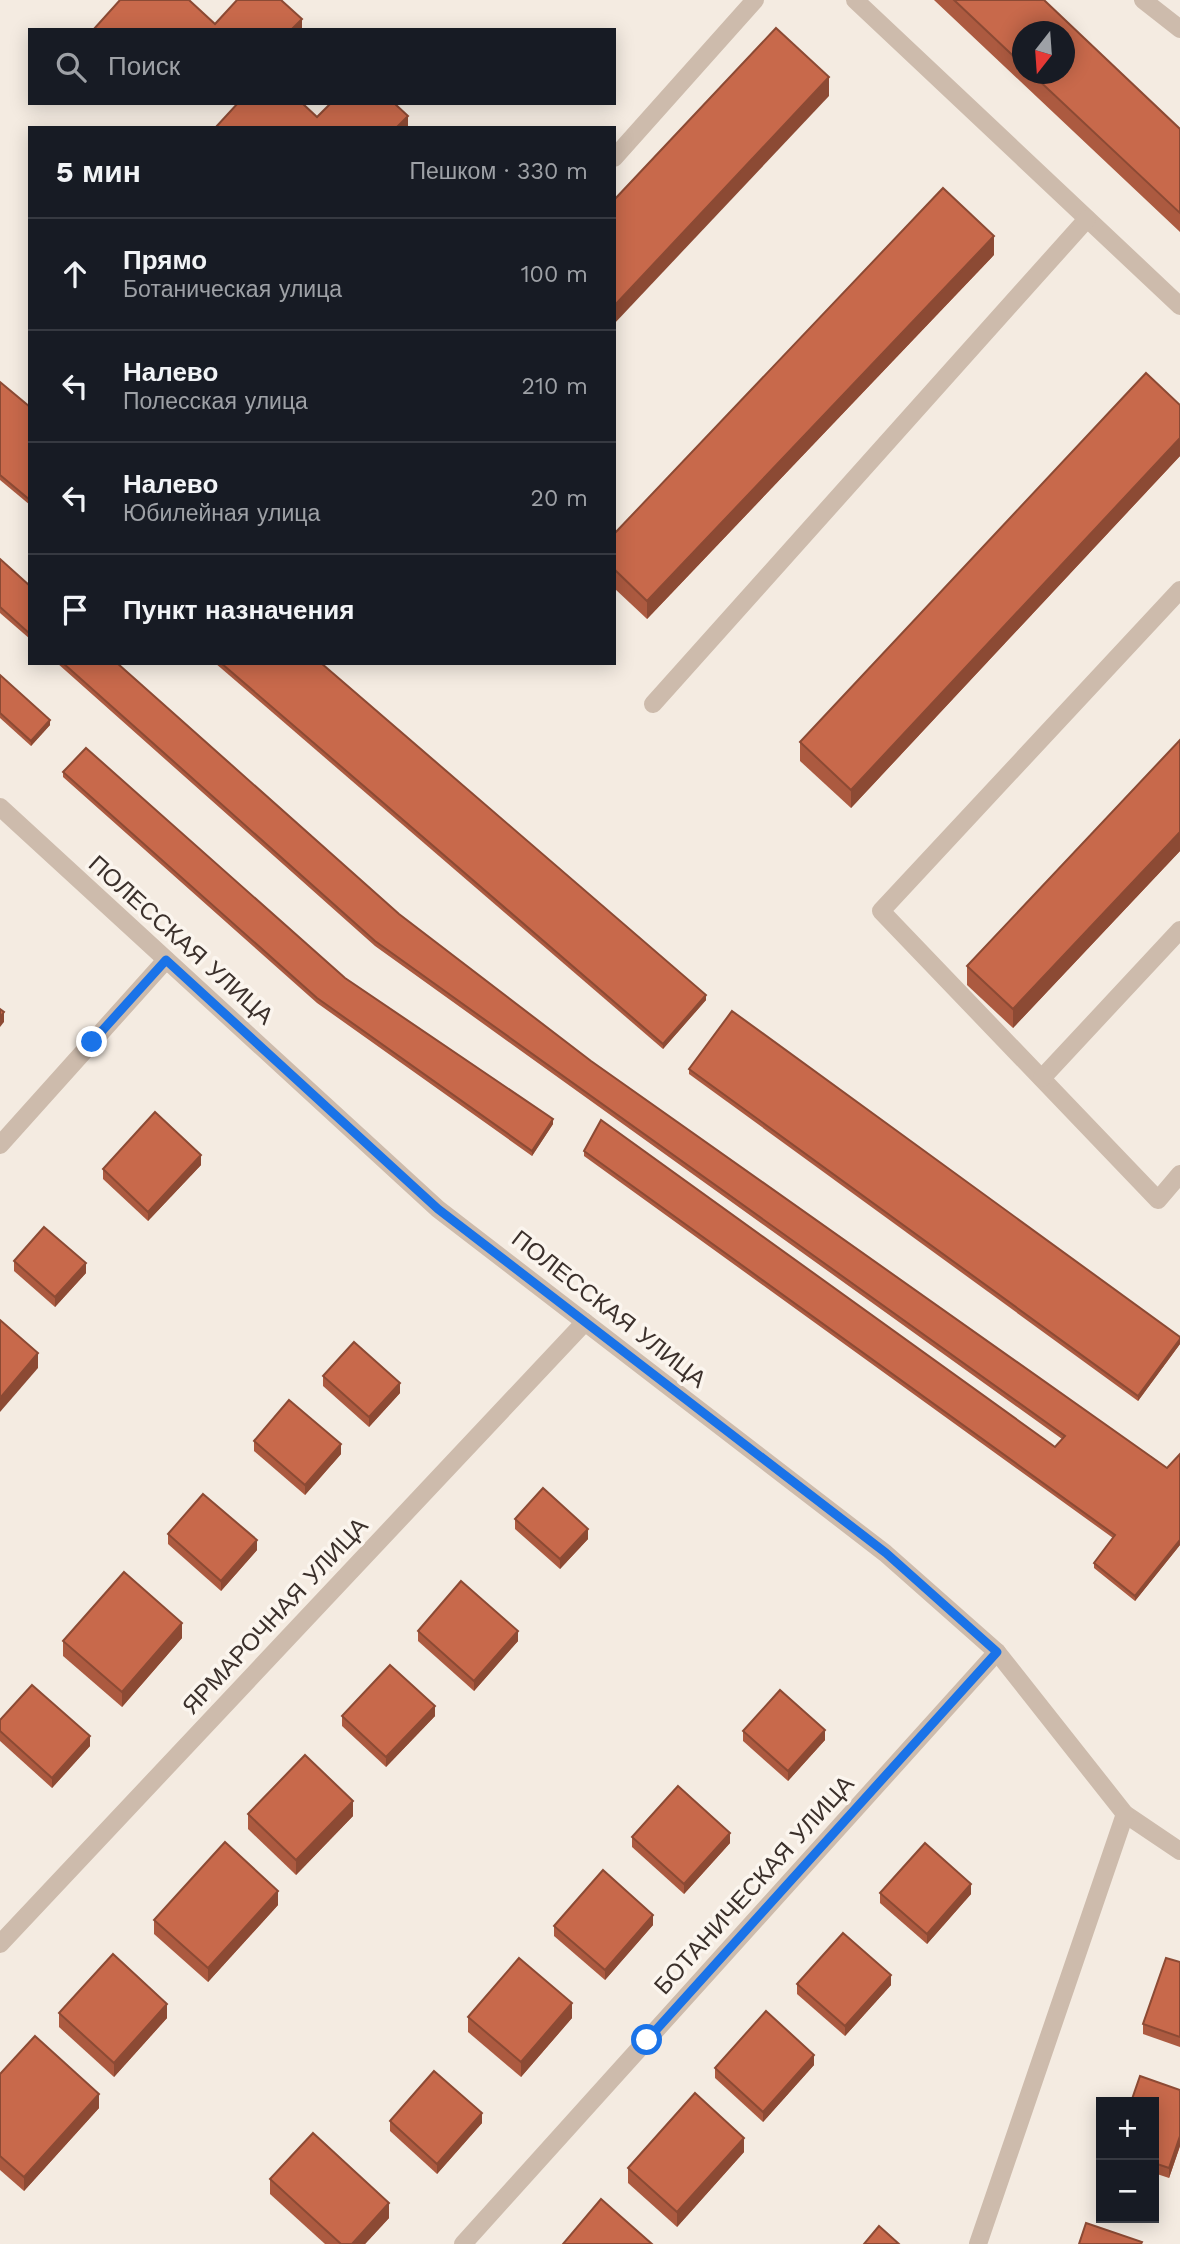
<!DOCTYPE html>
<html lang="ru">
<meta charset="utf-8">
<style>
:root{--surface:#171b24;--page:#242831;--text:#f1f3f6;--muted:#9ea1a6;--line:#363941}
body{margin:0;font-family:"Work Sans",sans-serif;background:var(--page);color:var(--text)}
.controls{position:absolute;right:21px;bottom:21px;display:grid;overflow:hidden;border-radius:0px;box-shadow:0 4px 18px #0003}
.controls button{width:63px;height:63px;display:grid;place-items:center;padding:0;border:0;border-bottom:2px solid var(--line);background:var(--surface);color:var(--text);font:35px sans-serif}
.compass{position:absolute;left:1012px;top:21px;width:63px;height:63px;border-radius:50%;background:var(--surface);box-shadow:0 4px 18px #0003;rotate:197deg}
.stop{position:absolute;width:21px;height:21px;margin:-16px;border:5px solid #1a73e8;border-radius:50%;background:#fff}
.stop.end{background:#1a73e8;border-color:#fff;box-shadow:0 2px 7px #0008}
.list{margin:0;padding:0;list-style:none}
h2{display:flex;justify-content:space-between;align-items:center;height:91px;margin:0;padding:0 28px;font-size:30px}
h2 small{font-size:23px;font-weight:400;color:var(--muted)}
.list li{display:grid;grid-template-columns:46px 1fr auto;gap:21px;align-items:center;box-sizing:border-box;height:112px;padding:0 28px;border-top:2px solid var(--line)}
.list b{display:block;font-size:26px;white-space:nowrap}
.list p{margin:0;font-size:23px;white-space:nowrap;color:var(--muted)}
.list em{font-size:23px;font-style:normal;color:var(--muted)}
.icon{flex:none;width:38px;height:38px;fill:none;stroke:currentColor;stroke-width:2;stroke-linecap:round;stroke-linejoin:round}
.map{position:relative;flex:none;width:1180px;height:2244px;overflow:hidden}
.search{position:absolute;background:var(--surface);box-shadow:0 4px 18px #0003;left:28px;top:28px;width:588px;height:77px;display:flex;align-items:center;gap:18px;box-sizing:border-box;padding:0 24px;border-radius:0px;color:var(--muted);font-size:26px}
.panel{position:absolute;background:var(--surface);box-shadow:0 4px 18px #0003;left:28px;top:126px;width:588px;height:539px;border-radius:0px}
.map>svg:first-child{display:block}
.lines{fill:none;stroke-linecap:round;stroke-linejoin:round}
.lane{stroke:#cdbbac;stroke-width:18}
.street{stroke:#cdbbac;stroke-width:18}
.wall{fill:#ac5a40;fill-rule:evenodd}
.shaded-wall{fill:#8c4a34}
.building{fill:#c8694b;stroke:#8c4a34;stroke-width:2}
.route{stroke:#1a73e8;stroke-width:9}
.labels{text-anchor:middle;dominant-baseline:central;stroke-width:7;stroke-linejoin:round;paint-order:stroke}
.street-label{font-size:24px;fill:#3b302b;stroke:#fbf5ee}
</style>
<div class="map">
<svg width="1180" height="2244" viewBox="0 0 1180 2244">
<rect width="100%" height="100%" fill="#f4ebe1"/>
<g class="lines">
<g class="lane">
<path d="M 855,0 L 1180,306"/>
<path d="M 1143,0 L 1180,29"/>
<path d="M 614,158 L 755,0"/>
<path d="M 1180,590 L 881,911 L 1158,1200 L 1180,1174"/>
<path d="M 653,704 L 1087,219"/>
<path d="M 1042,1078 L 1180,930"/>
</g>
<g class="street">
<path d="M 0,807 L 438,1209 L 885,1553 L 997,1652 L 1125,1814 L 1180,1851"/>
<path d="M 0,1145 L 166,960"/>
<path d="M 0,1944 L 585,1322"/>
<path d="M 463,2244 L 997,1652"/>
<path d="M 978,2244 L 1125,1814"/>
</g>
</g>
<g class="wall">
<path d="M 934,0 L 1044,0 L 1180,129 L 1180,232 ZM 1023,32 L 1065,74 L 1023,74 Z"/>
<path d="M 994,255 L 647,619 L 614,588 L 614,534 Z"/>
<path d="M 0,382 L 30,407 L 30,505 L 0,480 Z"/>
<path d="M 1180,405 L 1180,456 L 851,808 L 800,761 L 800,742 Z"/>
<path d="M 0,559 L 30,586 L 30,639 L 0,613 Z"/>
<path d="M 57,663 L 117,663 L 399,914 L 591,1061 L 1167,1468 L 1180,1454 L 1180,1545 L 1135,1601 L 1094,1568 L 1094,1563 L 1113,1538 L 584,1156 L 584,1151 L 1055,1447 L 1062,1439 L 375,946 Z"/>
<path d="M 215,663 L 321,663 L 706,1000 L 663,1049 Z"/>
<path d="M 0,675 L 50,725 L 31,746 L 0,718 Z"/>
<path d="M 1180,740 L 1180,851 L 1013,1028 L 967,985 L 967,966 Z"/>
<path d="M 63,772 L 345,978 L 553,1124 L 532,1156 L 317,1003 L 63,777 Z"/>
<path d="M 689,1069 L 1180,1337 L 1180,1344 L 1138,1401 L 689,1074 Z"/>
<path d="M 201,1165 L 148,1221 L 103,1179 L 103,1169 Z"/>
<path d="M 14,1261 L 86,1273 L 55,1307 L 14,1271 Z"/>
<path d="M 323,1376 L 400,1393 L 369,1427 L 323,1386 Z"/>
<path d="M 254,1441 L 341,1454 L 305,1495 L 254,1451 Z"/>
<path d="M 515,1519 L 588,1539 L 560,1569 L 515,1529 Z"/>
<path d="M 168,1534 L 257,1550 L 221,1591 L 168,1544 Z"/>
<path d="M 418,1631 L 518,1641 L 474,1691 L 418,1641 Z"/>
<path d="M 182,1638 L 122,1707 L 63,1656 L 63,1641 Z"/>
<path d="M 342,1716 L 435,1716 L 386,1767 L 342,1726 Z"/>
<path d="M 0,1720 L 90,1746 L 52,1788 L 0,1741 Z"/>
<path d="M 743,1731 L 825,1740 L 788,1781 L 743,1741 Z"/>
<path d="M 248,1814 L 353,1816 L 296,1875 L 248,1829 Z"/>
<path d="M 632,1837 L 730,1843 L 684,1894 L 632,1847 Z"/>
<path d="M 880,1893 L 971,1894 L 927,1944 L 880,1903 Z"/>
<path d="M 278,1905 L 208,1982 L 154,1934 L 154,1920 Z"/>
<path d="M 653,1925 L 605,1980 L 554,1936 L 554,1926 Z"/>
<path d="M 1180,1962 L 1180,2047 L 1143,2034 L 1143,2024 Z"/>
<path d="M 797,1984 L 891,1985 L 845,2036 L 797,1994 Z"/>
<path d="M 59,2013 L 167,2018 L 114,2077 L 59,2027 Z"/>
<path d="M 468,2017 L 572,2018 L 521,2077 L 468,2032 Z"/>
<path d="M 814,2065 L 763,2122 L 715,2078 L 715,2068 Z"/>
<path d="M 0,2074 L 99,2108 L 24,2191 L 0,2170 Z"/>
<path d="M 1180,2090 L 1180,2146 L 1169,2178 L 1154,2173 L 1154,2102 Z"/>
<path d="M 390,2121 L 482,2123 L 437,2174 L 390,2131 Z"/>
<path d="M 744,2152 L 677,2227 L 628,2183 L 628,2168 Z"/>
<path d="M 270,2179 L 389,2218 L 365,2244 L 325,2244 L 270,2194 Z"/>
</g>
<g class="shaded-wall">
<path d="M 302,19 L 302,30 L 291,30 Z"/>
<path d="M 829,77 L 829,96 L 614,324 L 614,306 Z"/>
<path d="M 408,116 L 408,128 L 396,128 Z"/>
<path d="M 994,236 L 994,255 L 647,619 L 647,601 Z"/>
<path d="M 1180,438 L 1180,456 L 851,808 L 851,790 Z"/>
<path d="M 50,720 L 50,725 L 31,746 L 31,741 Z"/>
<path d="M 1180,832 L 1180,851 L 1013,1028 L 1013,1009 Z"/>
<path d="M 706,995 L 706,1000 L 663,1049 L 663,1044 Z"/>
<path d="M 4,1012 L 4,1022 L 0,1027 L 0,1017 Z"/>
<path d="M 553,1119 L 553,1124 L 532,1156 L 532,1151 Z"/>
<path d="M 201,1155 L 201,1165 L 148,1221 L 148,1212 Z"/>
<path d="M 86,1263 L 86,1273 L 55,1307 L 55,1297 Z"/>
<path d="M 1180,1339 L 1180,1344 L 1138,1401 L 1138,1396 Z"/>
<path d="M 38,1353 L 38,1368 L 0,1412 L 0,1398 Z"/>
<path d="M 400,1383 L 400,1393 L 369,1427 L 369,1417 Z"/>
<path d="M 341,1444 L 341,1454 L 305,1495 L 305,1485 Z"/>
<path d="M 588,1529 L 588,1539 L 560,1569 L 560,1559 Z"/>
<path d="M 257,1540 L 257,1550 L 221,1591 L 221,1581 Z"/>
<path d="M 1180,1540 L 1180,1545 L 1135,1601 L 1135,1596 Z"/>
<path d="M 182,1623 L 182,1638 L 122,1707 L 122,1692 Z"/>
<path d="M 518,1631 L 518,1641 L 474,1691 L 474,1681 Z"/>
<path d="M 435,1706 L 435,1716 L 386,1767 L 386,1757 Z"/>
<path d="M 825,1730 L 825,1740 L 788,1781 L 788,1771 Z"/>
<path d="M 90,1736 L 90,1746 L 52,1788 L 52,1778 Z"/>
<path d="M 353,1801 L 353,1816 L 296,1875 L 296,1860 Z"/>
<path d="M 730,1833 L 730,1843 L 684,1894 L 684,1884 Z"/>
<path d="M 971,1884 L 971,1894 L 927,1944 L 927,1934 Z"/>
<path d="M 278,1891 L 278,1905 L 208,1982 L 208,1968 Z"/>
<path d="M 653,1915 L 653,1925 L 605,1980 L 605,1970 Z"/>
<path d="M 891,1975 L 891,1985 L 845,2036 L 845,2026 Z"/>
<path d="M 572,2003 L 572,2018 L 521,2077 L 521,2062 Z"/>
<path d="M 167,2004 L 167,2018 L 114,2077 L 114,2063 Z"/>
<path d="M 814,2055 L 814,2065 L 763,2122 L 763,2112 Z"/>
<path d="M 99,2094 L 99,2108 L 24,2191 L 24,2177 Z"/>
<path d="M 482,2113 L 482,2123 L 437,2174 L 437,2164 Z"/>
<path d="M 1180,2136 L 1180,2146 L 1169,2178 L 1169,2168 Z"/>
<path d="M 744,2138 L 744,2152 L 677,2227 L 677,2212 Z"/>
<path d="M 389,2203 L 389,2218 L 365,2244 L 352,2244 Z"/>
</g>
<g class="building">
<path d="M 120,0 L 189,0 L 215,24 L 237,0 L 281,0 L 302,19 L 291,30 L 93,30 Z"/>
<path d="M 954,0 L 1044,0 L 1180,129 L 1180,213 L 1032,74 L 1065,74 L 1065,32 L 1023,32 L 1023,65 Z"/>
<path d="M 776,28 L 829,77 L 614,306 L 614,200 Z"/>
<path d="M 238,103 L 302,103 L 317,117 L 331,103 L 394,103 L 408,116 L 396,128 L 215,128 Z"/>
<path d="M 943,188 L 994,236 L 647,601 L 614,569 L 614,534 Z"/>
<path d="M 1146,373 L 1180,405 L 1180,438 L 851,790 L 800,742 Z"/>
<path d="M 0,382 L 30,407 L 30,500 L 0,475 Z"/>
<path d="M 0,559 L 30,586 L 30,634 L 0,607 Z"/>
<path d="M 63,663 L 117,663 L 399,914 L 591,1061 L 1167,1468 L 1180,1454 L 1180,1540 L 1135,1596 L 1094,1563 L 1115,1535 L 584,1151 L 601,1120 L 1055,1447 L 1065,1436 L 375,941 Z"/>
<path d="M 221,663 L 321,663 L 706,995 L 663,1044 Z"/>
<path d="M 0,675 L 50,720 L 31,741 L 0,713 Z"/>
<path d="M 1180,740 L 1180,832 L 1013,1009 L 967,966 Z"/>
<path d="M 86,748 L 345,978 L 553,1119 L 532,1151 L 317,998 L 63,772 Z"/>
<path d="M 0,1009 L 4,1012 L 0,1017 Z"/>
<path d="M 732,1011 L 1180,1337 L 1180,1339 L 1138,1396 L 689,1069 Z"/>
<path d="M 155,1112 L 201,1155 L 148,1212 L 103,1169 Z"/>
<path d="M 44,1227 L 86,1263 L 55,1297 L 14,1261 Z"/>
<path d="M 0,1320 L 38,1353 L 0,1398 Z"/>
<path d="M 354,1342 L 400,1383 L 369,1417 L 323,1376 Z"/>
<path d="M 289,1400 L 341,1444 L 305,1485 L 254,1441 Z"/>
<path d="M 543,1488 L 588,1529 L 560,1559 L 515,1519 Z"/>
<path d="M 203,1494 L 257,1540 L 221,1581 L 168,1534 Z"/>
<path d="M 124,1572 L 182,1623 L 122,1692 L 63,1641 Z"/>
<path d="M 461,1581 L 518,1631 L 474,1681 L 418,1631 Z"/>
<path d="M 390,1665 L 435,1706 L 386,1757 L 342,1716 Z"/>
<path d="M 32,1685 L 90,1736 L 52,1778 L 0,1731 L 0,1720 Z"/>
<path d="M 780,1690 L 825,1730 L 788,1771 L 743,1731 Z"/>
<path d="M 305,1755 L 353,1801 L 296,1860 L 248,1814 Z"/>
<path d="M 678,1786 L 730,1833 L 684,1884 L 632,1837 Z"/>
<path d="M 225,1842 L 278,1891 L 208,1968 L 154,1920 Z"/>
<path d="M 925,1843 L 971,1884 L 927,1934 L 880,1893 Z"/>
<path d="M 603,1870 L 653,1915 L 605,1970 L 554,1926 Z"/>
<path d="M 843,1933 L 891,1975 L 845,2026 L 797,1984 Z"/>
<path d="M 113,1954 L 167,2004 L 114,2063 L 59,2013 Z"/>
<path d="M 519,1958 L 572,2003 L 521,2062 L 468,2017 Z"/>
<path d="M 1166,1958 L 1180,1962 L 1180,2037 L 1143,2024 Z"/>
<path d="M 766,2011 L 814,2055 L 763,2112 L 715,2068 Z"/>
<path d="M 35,2036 L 99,2094 L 24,2177 L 0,2156 L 0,2074 Z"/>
<path d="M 434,2071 L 482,2113 L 437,2164 L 390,2121 Z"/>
<path d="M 1140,2076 L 1180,2090 L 1180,2136 L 1169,2168 L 1154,2163 L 1154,2102 L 1131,2102 Z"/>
<path d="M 695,2093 L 744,2138 L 677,2212 L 628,2168 Z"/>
<path d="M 313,2133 L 389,2203 L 352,2244 L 341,2244 L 270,2179 Z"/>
<path d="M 601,2199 L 652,2244 L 563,2244 Z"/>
<path d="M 1086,2223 L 1142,2242 L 1141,2244 L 1079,2244 Z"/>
<path d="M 879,2226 L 899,2244 L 864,2244 Z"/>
</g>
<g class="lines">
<path class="route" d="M 92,1042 L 166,960 L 438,1209 L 886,1553 L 997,1652 L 647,2040"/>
</g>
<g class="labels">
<g class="street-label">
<text transform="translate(181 940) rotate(42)">ПОЛЕССКАЯ УЛИЦА</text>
<text transform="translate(609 1309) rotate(38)">ПОЛЕССКАЯ УЛИЦА</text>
<text transform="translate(275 1616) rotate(-47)">ЯРМАРОЧНАЯ УЛИЦА</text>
<text transform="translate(754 1885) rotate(-48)">БОТАНИЧЕСКАЯ УЛИЦА</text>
</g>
</g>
</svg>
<div class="controls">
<button>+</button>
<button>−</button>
</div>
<svg class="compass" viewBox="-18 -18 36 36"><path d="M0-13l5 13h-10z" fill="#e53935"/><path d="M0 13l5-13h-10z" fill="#9ea1a6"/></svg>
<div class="stop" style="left:647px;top:2040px"></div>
<div class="stop end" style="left:92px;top:1042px"></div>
<div class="search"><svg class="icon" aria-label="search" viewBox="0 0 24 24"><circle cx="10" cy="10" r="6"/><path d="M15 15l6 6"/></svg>Поиск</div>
<section class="panel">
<h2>5 мин<small>Пешком · 330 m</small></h2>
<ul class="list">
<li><svg class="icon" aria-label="ahead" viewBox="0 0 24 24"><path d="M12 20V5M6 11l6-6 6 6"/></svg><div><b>Прямо</b><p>Ботаническая улица</p></div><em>100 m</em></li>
<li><svg class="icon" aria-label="left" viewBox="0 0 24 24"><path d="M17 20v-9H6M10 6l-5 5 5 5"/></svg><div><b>Налево</b><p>Полесская улица</p></div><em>210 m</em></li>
<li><svg class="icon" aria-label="left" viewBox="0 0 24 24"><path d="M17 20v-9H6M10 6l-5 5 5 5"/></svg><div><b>Налево</b><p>Юбилейная улица</p></div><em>20 m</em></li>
<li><svg class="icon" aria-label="arrive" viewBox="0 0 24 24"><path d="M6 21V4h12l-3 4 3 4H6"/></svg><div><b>Пункт назначения</b></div></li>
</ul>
</section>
</div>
